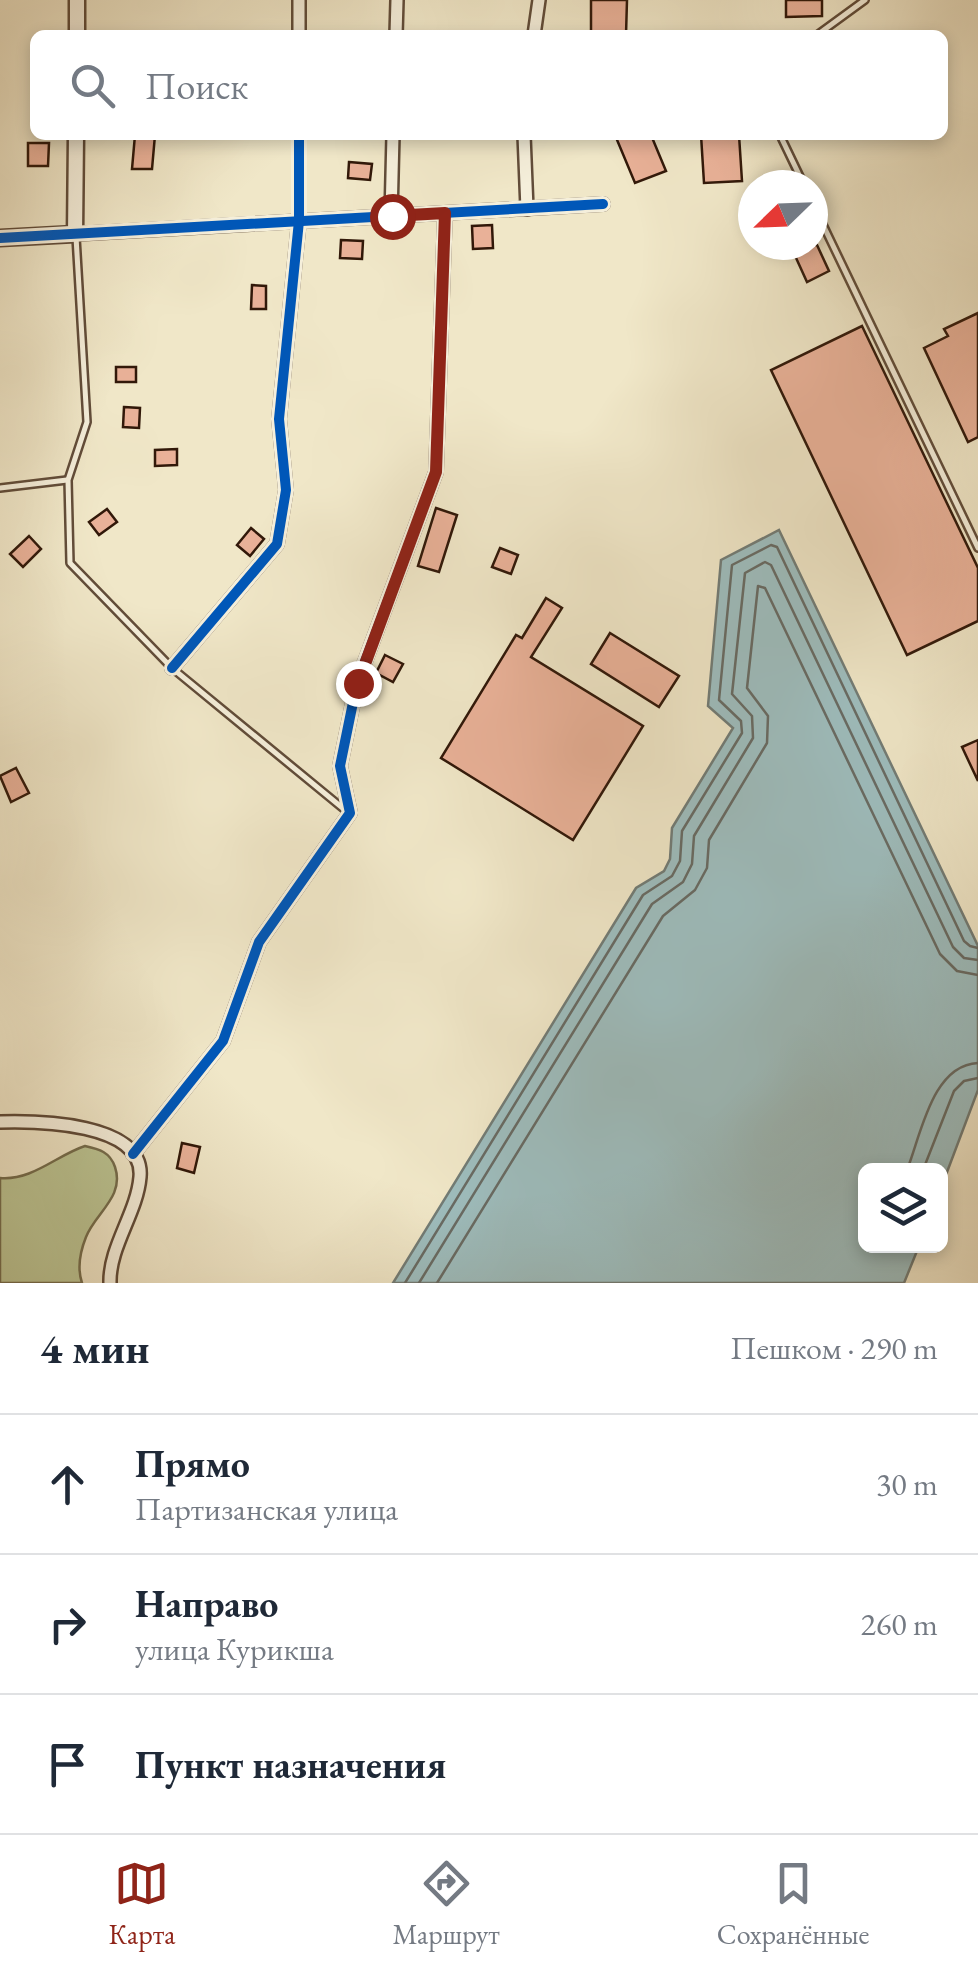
<!DOCTYPE html>
<html lang="ru">
<meta charset="utf-8">
<style>
:root{--surface:#fff;--page:#f6f6f7;--text:#1f2937;--muted:#747a83;--line:#e0e1e3;--accent:#8f2418}
body{margin:0;font-family:"EB Garamond",serif;background:var(--page);color:var(--text)}
.controls{position:absolute;right:30px;bottom:30px;display:grid;overflow:hidden;border-radius:15px;box-shadow:0 5px 15px #0003}
.controls button{width:90px;height:90px;display:grid;place-items:center;padding:0;border:0;border-bottom:2px solid var(--line);background:var(--surface);color:var(--text);font:50px sans-serif}
.compass{position:absolute;left:738px;top:170px;width:90px;height:90px;border-radius:50%;background:var(--surface);box-shadow:0 5px 15px #0003;rotate:247deg}
.stop{position:absolute;width:30px;height:30px;margin:-22px;border:8px solid #8f2418;border-radius:50%;background:#fff}
.stop.end{background:#8f2418;border-color:#fff;box-shadow:0 2px 10px #0008}
.list{margin:0;padding:0;list-style:none}
h2{display:flex;justify-content:space-between;align-items:center;height:130px;margin:0;padding:0 40px;font-size:42px}
h2 small{font-size:32px;font-weight:400;color:var(--muted)}
.list li{display:grid;grid-template-columns:65px 1fr auto;gap:30px;align-items:center;box-sizing:border-box;height:140px;padding:0 40px;border-top:2px solid var(--line)}
.list b{display:block;font-size:38px;white-space:nowrap}
.list p{margin:0;font-size:32px;white-space:nowrap;color:var(--muted)}
.list em{font-size:32px;font-style:normal;color:var(--muted)}
.icon{flex:none;width:55px;height:55px;fill:none;stroke:currentColor;stroke-width:2;stroke-linecap:round;stroke-linejoin:round}
.map{position:relative;flex:none;width:978px;height:1283px;overflow:hidden}
.search{position:absolute;background:var(--surface);box-shadow:0 5px 15px #0003;left:30px;right:30px;top:30px;height:110px;display:flex;align-items:center;gap:25px;box-sizing:border-box;padding:0 35px;border-radius:15px;color:var(--muted);font-size:38px}
.sheet{height:550px;background:var(--surface)}
nav{display:flex;justify-content:space-around;align-items:center;box-sizing:border-box;height:140px;border-top:2px solid var(--line);background:var(--surface);font-size:28px;color:var(--muted)}
nav a{display:grid;justify-items:center;gap:5px}
nav .on{color:var(--accent)}
.map>svg:first-child{display:block}
.green{fill:#bcc594;stroke:#766e4e;stroke-width:2.5}
.water{fill:#9ebebf;stroke:#727c76;stroke-width:2.5}
.lines{fill:none;stroke-linecap:round;stroke-linejoin:round}
.shore{stroke:#686b64;stroke-width:2.5}
.building{fill:#e9b198;stroke:#311809;stroke-width:2.5}
.service-casing{stroke:#614c39;stroke-width:10}
.minor-casing{stroke:#614c39;stroke-width:16}
.tertiary-casing{stroke:#614c39;stroke-width:19}
.service{stroke:#f5efdb;stroke-width:5}
.minor{stroke:#f5efdb;stroke-width:11}
.tertiary{stroke:#f5efdb;stroke-width:14}
.cycleway-casing{stroke:#f5efdb;stroke-width:16}
.cycleway{stroke:#0057b8;stroke-width:10}
.route{stroke:#8f2418;stroke-width:12}
</style>
<div class="map">
<svg width="978" height="1283" viewBox="0 0 978 1283">
<rect width="100%" height="100%" fill="#f0e7c8"/>
<filter id="stains"><feTurbulence type="fractalNoise" baseFrequency=".002" numOctaves="4"/><feColorMatrix values="0 0 0 0 .2 0 0 0 0 .09 0 0 0 0 .02 0 0 0 .5 -.17"/></filter>
<radialGradient id="worn" r=".72"><stop offset=".6" stop-color="#630" stop-opacity="0"/><stop offset="1" stop-color="#630" stop-opacity=".3"/></radialGradient>
<path class="green" d="M 85,1146 C 99,1149 110,1152 115,1167 C 125,1197 95,1213 86,1237 C 80,1252 77,1268 82,1283 L 0,1283 L 0,1178 C 32,1181 57,1155 85,1146 Z"/>
<path class="water" d="M 779,530 L 978,946 L 978,1090 L 941,1188 L 940,1170 L 866,1170 L 866,1246 L 919,1246 L 904,1283 L 393,1283 L 636,888 L 664,871 L 670,859 L 672,828 L 733,728 L 708,706 L 721,560 Z"/>
<g class="lines">
<g class="shore">
<path d="M 907,1170 C 921,1135 932,1065 978,1063"/>
<path d="M 923,1170 L 954,1091 L 964,1081 L 978,1078"/>
<path d="M 405,1283 L 643,895 L 672,876 L 680,861 L 682,831 L 742,733 L 741,721 L 719,700 L 732,565 L 771,545 L 777,547 L 964,941 L 970,946 L 978,948"/>
<path d="M 419,1283 L 652,904 L 683,882 L 692,864 L 694,836 L 753,738 L 752,716 L 732,694 L 745,573 L 765,562 L 771,565 L 953,947 L 964,958 L 978,960"/>
<path d="M 437,1283 L 663,916 L 695,890 L 707,868 L 709,840 L 767,743 L 768,716 L 747,688 L 758,586 L 765,588 L 940,954 L 957,971 L 978,975"/>
</g>
</g>
<g class="building">
<path d="M 591,0 L 627,0 L 626,35 L 591,35 Z"/>
<path d="M 786,0 L 822,0 L 822,16 L 786,17 Z"/>
<path d="M 135,135 L 155,135 L 152,169 L 132,169 Z"/>
<path d="M 615,135 L 651,135 L 666,171 L 635,183 Z"/>
<path d="M 701,135 L 739,135 L 742,181 L 704,183 Z"/>
<path d="M 28,143 L 49,143 L 48,166 L 28,166 Z"/>
<path d="M 349,162 L 372,164 L 370,180 L 348,178 Z"/>
<path d="M 492,225 L 493,248 L 473,249 L 472,226 Z"/>
<path d="M 341,240 L 363,241 L 362,259 L 340,258 Z"/>
<path d="M 800,245 L 817,245 L 829,271 L 807,282 L 792,249 Z"/>
<path d="M 252,285 L 266,286 L 266,309 L 251,309 Z"/>
<path d="M 978,313 L 978,437 L 968,442 L 924,348 L 948,336 L 944,329 Z"/>
<path d="M 862,326 L 978,568 L 978,621 L 907,655 L 771,370 Z"/>
<rect x="116" y="367" width="20" height="15"/>
<path d="M 124,407 L 140,408 L 139,428 L 123,427 Z"/>
<path d="M 177,449 L 177,465 L 155,466 L 155,450 Z"/>
<path d="M 436,508 L 457,515 L 439,572 L 418,566 Z"/>
<path d="M 107,509 L 117,522 L 99,535 L 89,522 Z"/>
<path d="M 251,528 L 264,539 L 250,556 L 237,545 Z"/>
<path d="M 29,536 L 41,549 L 23,567 L 10,554 Z"/>
<path d="M 500,548 L 518,555 L 511,574 L 492,567 Z"/>
<path d="M 546,598 L 562,608 L 531,657 L 643,726 L 573,840 L 441,758 L 516,635 L 522,638 Z"/>
<path d="M 610,633 L 679,676 L 659,707 L 591,664 Z"/>
<path d="M 385,655 L 403,664 L 393,682 L 376,673 Z"/>
<path d="M 978,740 L 978,781 L 962,747 Z"/>
<path d="M 16,768 L 29,793 L 11,802 L 0,776 Z"/>
<path d="M 182,1143 L 200,1147 L 194,1173 L 177,1168 Z"/>
</g>
<g class="lines">
<g class="service-casing">
<g id="service">
<path d="M 817,35 L 865,0"/>
<path d="M 780,135 L 804,185"/>
<path d="M 813,204 L 978,548"/>
<path d="M 76,237 L 87,422 L 68,480 L 70,563 L 172,668 L 345,810"/>
<path d="M 0,488 L 67,480"/>
</g>
</g>
<g class="minor-casing">
<g id="minor">
<path d="M 299,0 L 299,35"/>
<path d="M 396,35 L 397,0"/>
<path d="M 534,35 L 539,0"/>
<path d="M 524,135 L 527,209"/>
<path d="M 391,216 L 393,135"/>
<path d="M 75,234 L 603,204"/>
<path d="M 172,668 L 277,544 L 286,490 L 279,419 L 299,221 L 299,135"/>
<path d="M 0,1122 C 36,1121 145,1122 140,1177 C 137,1213 109,1247 110,1283"/>
<path d="M 133,1154 L 223,1041 L 259,942 L 350,813 L 340,766 L 357,683 L 436,472 L 445,213"/>
</g>
</g>
<g class="tertiary-casing">
<g id="tertiary">
<path d="M 77,35 L 77,0"/>
<path d="M 0,238 L 75,234 L 76,135"/>
</g>
</g>
<use href="#service" class="service"/>
<use href="#minor" class="minor"/>
<use href="#tertiary" class="tertiary"/>
<g class="cycleway-casing">
<g id="cycleway">
<path d="M 0,238 L 603,204"/>
<path d="M 172,668 L 277,544 L 286,490 L 279,419 L 299,221 L 299,135"/>
<path d="M 133,1154 L 223,1041 L 259,942 L 350,813 L 340,766 L 357,683 L 436,472 L 445,213"/>
</g>
</g>
<use href="#cycleway" class="cycleway"/>
</g>
<g class="lines">
<path class="route" d="M 358,683 L 436,472 L 445,213 L 392,216"/>
</g>
<rect width="100%" height="100%" filter="url(#stains)"/>
<rect width="100%" height="100%" fill="url(#worn)"/>
</svg>
<div class="controls">
<button><svg class="icon" aria-label="layers" viewBox="0 0 24 24"><path d="M12 4l9 5-9 5-9-5zM3 14l9 5 9-5"/></svg></button>
</div>
<svg class="compass" viewBox="-18 -18 36 36"><path d="M0-13l5 13h-10z" fill="#e53935"/><path d="M0 13l5-13h-10z" fill="#747a83"/></svg>
<div class="stop" style="left:392px;top:216px"></div>
<div class="stop end" style="left:358px;top:683px"></div>
<div class="search"><svg class="icon" aria-label="search" viewBox="0 0 24 24"><circle cx="10" cy="10" r="6"/><path d="M15 15l6 6"/></svg>Поиск</div>
</div>
<section class="sheet">
<h2>4 мин<small>Пешком · 290 m</small></h2>
<ul class="list">
<li><svg class="icon" aria-label="ahead" viewBox="0 0 24 24"><path d="M12 20V5M6 11l6-6 6 6"/></svg><div><b>Прямо</b><p>Партизанская улица</p></div><em>30 m</em></li>
<li><svg class="icon" aria-label="right" viewBox="0 0 24 24"><path d="M7 20v-9h11M14 6l5 5-5 5"/></svg><div><b>Направо</b><p>улица Курикша</p></div><em>260 m</em></li>
<li><svg class="icon" aria-label="arrive" viewBox="0 0 24 24"><path d="M6 21V4h12l-3 4 3 4H6"/></svg><div><b>Пункт назначения</b></div></li>
</ul>
</section>
<nav>
<a class="on"><svg class="icon" aria-label="map" viewBox="0 0 24 24"><path d="M3 6l6-2 6 2 6-2v14l-6 2-6-2-6 2zM9 4v14M15 6v14"/></svg>Карта</a>
<a><svg class="icon" aria-label="directions" viewBox="0 0 24 24"><path d="M12 3l9 9-9 9-9-9zM9 14v-3h6M13 9l2 2-2 2"/></svg>Маршрут</a>
<a><svg class="icon" aria-label="saved" viewBox="0 0 24 24"><path d="M7 4h10v16l-5-4-5 4z"/></svg>Сохранённые</a>
</nav>
